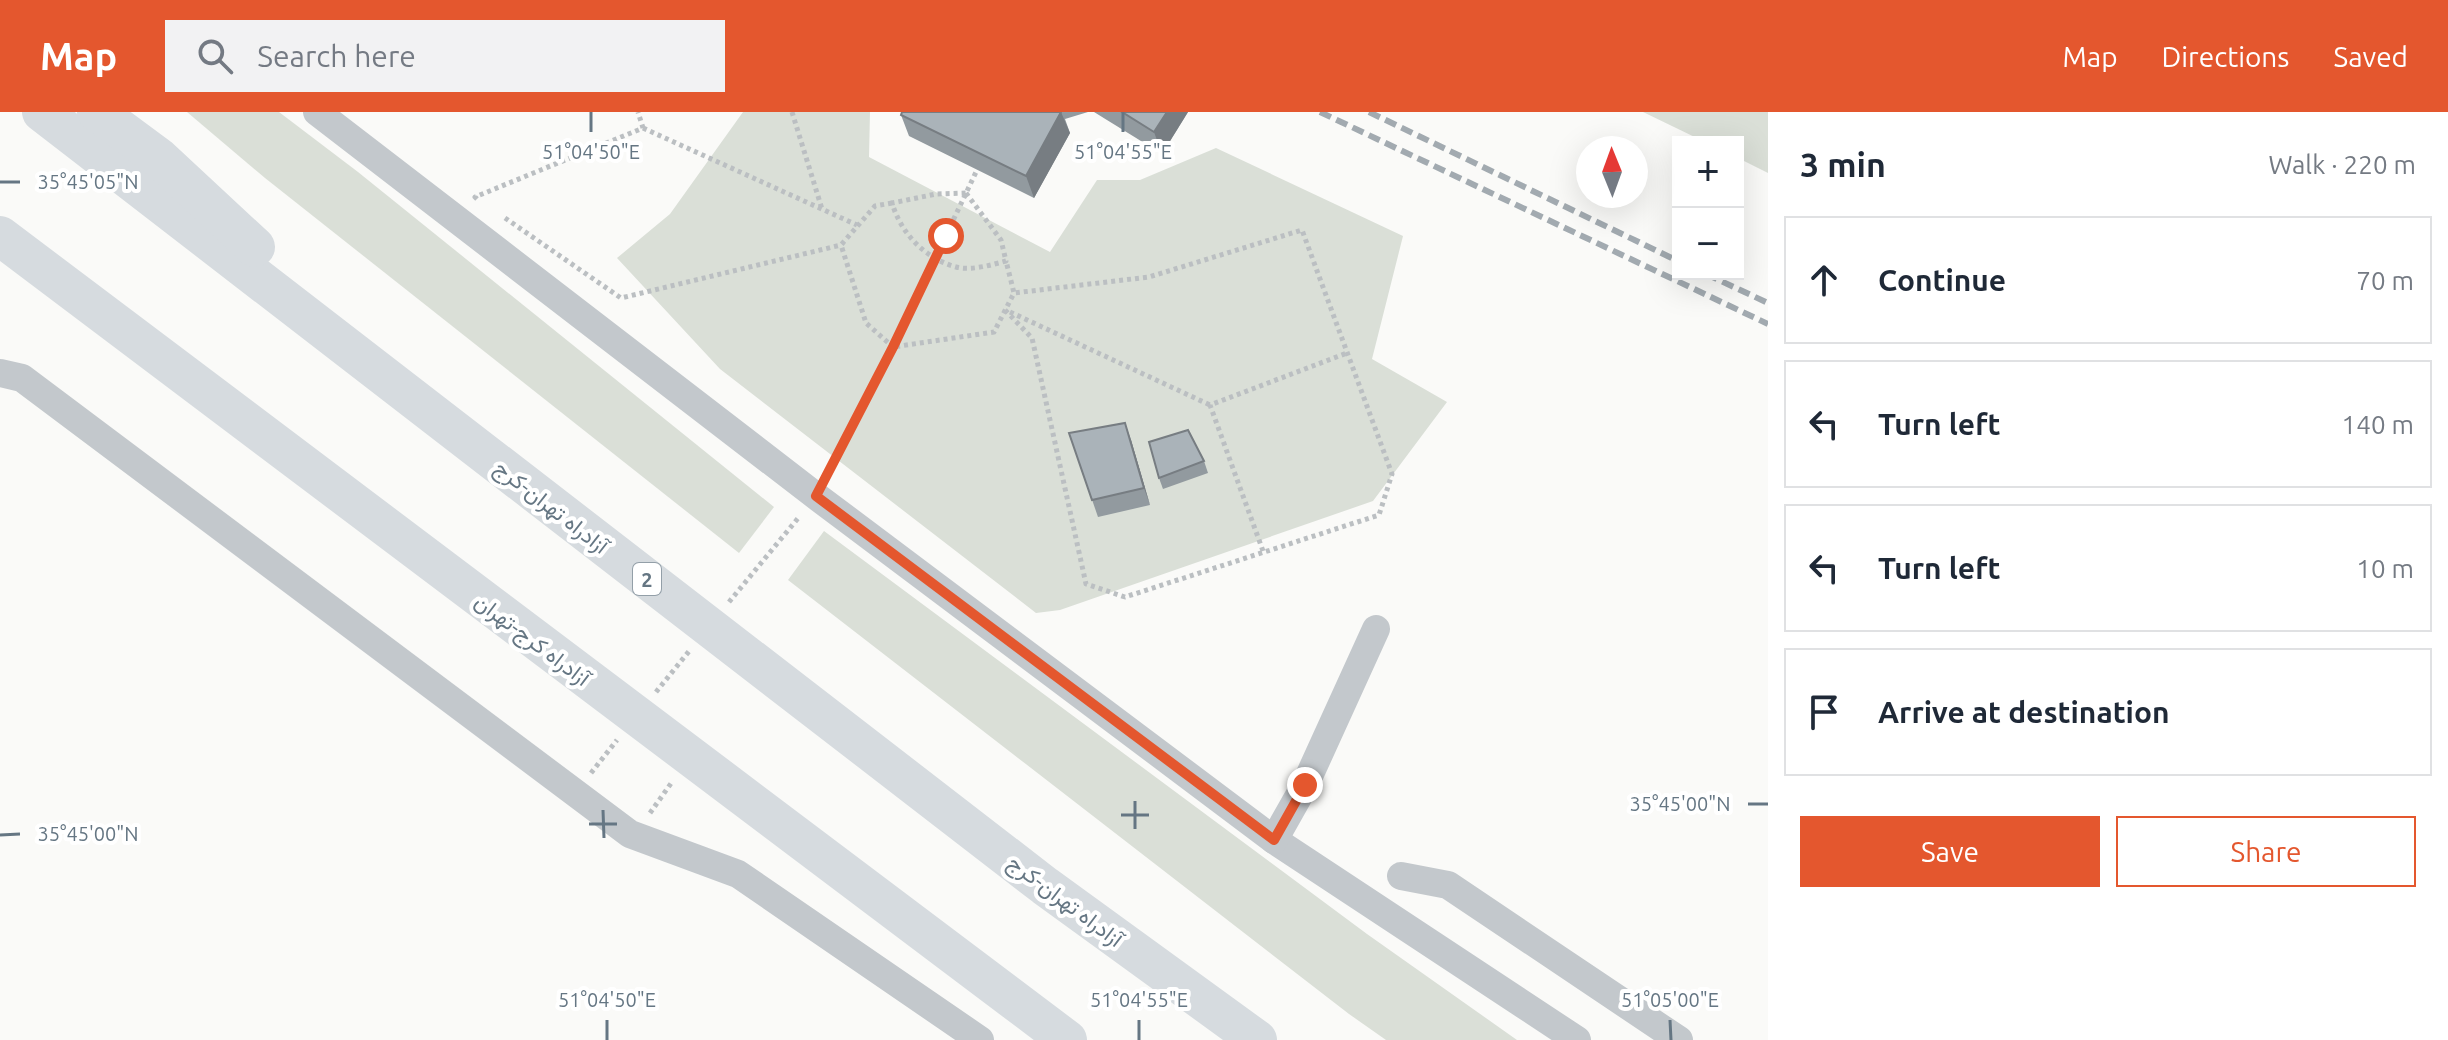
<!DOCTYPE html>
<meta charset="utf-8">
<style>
:root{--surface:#fff;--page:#f2f2f3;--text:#1f2937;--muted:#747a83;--line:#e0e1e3;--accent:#e4572e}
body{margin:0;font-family:Ubuntu,Vazirmatn,sans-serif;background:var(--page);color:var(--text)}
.controls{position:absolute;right:24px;top:24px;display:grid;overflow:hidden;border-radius:0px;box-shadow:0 8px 32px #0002}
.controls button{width:72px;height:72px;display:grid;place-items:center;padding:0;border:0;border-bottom:2px solid var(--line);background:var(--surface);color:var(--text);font:40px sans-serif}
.compass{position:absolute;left:1576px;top:24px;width:72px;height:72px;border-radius:50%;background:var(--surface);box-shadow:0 8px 32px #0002;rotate:359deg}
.stop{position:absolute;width:24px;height:24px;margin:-18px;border:6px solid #e4572e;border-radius:50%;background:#fff}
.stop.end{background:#e4572e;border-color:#fff;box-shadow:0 2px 8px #0008}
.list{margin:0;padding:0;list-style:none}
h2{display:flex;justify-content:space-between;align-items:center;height:104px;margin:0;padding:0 32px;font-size:34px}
h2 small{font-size:26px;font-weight:400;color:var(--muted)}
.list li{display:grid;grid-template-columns:52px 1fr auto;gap:24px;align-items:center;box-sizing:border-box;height:128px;margin:0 16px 16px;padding:0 16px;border:2px solid var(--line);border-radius:0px}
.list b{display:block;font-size:30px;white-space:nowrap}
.list em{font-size:26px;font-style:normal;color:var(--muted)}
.actions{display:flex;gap:16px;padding:24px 32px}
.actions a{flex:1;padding:18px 0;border:2px solid var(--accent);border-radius:0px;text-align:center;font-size:28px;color:var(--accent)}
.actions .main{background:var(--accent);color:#fff}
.icon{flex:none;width:44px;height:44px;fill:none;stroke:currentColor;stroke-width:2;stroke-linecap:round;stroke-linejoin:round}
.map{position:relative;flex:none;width:1768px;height:928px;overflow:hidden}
header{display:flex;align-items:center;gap:48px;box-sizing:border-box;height:112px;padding:0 40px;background:var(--accent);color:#fff}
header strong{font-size:38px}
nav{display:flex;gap:44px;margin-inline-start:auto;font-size:28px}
.search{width:560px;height:72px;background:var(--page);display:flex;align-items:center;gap:20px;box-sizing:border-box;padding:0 28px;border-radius:0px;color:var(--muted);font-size:30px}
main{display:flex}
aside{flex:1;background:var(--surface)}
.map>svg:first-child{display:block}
.green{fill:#dadfd7}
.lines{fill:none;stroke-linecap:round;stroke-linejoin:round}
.path{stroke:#bbbfc2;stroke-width:5;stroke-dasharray:4 4;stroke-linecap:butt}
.minor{stroke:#c3c8cc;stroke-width:28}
.highway{stroke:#d6dbdf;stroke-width:40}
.rail{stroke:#a2aab0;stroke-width:6;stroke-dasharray:12 6;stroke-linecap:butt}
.wall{fill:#929a9f}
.shaded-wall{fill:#777d82}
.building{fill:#aab3b9;stroke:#777d82;stroke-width:2}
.route{stroke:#e4572e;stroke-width:10}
.ticks{fill:none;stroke:#657683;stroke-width:3}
.labels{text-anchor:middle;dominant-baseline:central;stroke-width:8;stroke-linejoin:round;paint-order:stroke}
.shield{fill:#fff;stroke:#939fa8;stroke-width:2}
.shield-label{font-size:20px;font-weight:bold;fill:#657683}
.street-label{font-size:22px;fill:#657683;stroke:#fff}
.ticks-label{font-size:20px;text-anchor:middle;fill:#657683;stroke:#fff;stroke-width:8;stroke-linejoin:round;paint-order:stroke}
</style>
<header>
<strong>Map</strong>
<div class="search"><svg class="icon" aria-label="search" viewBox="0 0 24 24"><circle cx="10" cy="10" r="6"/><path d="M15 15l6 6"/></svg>Search here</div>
<nav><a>Map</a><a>Directions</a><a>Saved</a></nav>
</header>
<main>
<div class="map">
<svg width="1768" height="928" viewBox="0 0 1768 928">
<rect width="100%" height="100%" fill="#fafaf8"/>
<g class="green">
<path d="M 187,0 L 279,0 L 358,60 L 774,395 L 739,441 L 265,66 Z"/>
<path d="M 743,0 L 870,0 L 869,45 L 1050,140 L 1097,68 L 1140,68 L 1216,36 L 1403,124 L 1372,247 L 1447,290 L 1373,389 L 1060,498 L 1036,501 L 720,257 L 617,146 L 670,102 Z"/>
<path d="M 1643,0 L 1768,0 L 1768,61 L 1738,46 L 1738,30 L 1705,30 Z"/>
<path d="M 824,419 L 1367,822 L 1517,928 L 1386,928 L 1349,902 L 788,468 Z"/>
</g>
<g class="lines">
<g class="path">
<path d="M 792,0 L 822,97"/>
<path d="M 643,16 L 857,113"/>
<path d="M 966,81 L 1001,128 L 1006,149 C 991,153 971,159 956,155 C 924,146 901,121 892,91 L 936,82 Z"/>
<path d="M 477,87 L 475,85 L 643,16 L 638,0"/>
<path d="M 892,91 L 875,94 L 841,133 L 866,211 L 893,235 L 977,58"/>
<path d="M 505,106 L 621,186 L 841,133"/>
<path d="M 1005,198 L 1032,226 L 1086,472 L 1125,485 L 1379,403 L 1392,362 L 1302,118 L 1149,165 L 1014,181"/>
<path d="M 1010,200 L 1210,293"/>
<path d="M 828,360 L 893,235 L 994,220 L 1014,181 L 1006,149"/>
<path d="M 1263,439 L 1210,293 L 1347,241"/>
<path d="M 729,490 L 799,405"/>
<path d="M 656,580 L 690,538"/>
<path d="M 591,661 L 617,628"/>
<path d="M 650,701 L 672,670"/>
</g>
<g class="minor">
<path d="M 317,0 L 816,384 L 1274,728 L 1577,928"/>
<path d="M 0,261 L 22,266 L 630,722 L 738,762 L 980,928"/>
<path d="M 1274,728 L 1305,673 L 1376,517"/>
<path d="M 1401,764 L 1448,773 L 1679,928"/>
</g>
<g class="highway">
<path d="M 42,0 L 1045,774 L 1257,928"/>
<path d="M 97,0 L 158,45 L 255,135"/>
<path d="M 0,124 L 1067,928"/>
</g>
<g class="rail">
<path d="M 1320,0 L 1768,212"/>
<path d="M 1369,0 L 1678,149"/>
<path d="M 1706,162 L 1768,191"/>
</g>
</g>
<g class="wall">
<path d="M 902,0 L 1088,0 L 1065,7 L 1070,21 L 1034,86 L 909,24 L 901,3 Z"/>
<path d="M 1094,0 L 1188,0 L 1162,42 Z"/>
<path d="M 1069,321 L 1131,328 L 1150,393 L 1098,405 Z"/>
<path d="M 1204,349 L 1208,361 L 1163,377 L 1159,366 Z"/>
</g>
<g class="shaded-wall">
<path d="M 1061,0 L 1070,21 L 1034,86 L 1026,64 Z"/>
<path d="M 1167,0 L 1188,0 L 1162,42 L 1154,20 Z"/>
<path d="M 1125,311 L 1131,328 L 1150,393 L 1144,376 Z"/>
</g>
<g class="building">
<path d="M 902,0 L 1061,0 L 1026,64 L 901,3 Z"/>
<path d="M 1122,0 L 1167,0 L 1154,20 Z"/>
<path d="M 1125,311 L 1144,376 L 1092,388 L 1069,321 Z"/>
<path d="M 1188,318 L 1204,349 L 1159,366 L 1149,330 Z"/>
</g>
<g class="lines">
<path class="route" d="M 946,124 L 893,235 L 816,384 L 1274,728 L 1305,673"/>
</g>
<path class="ticks" d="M 591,0 L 591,20M 1123,0 L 1123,20M 0,70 L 20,70M 1135,689 L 1135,717M 1748,692 L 1768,692M 603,698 L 604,726M 1121,703 L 1149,703M 589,712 L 617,712M 0,723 L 20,722M 607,908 L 607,928M 1139,908 L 1139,928M 1670,908 L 1671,928"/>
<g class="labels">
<rect class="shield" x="633" y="451" width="28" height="32" rx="6"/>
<g class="shield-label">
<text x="647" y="467">2</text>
</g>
<g class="street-label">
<text transform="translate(552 394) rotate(38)">آزادراه تهران-کرج</text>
<text transform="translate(533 527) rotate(37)">آزادراه کرج-تهران</text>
<text transform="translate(1066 788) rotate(37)">آزادراه تهران-کرج</text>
</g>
</g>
<g class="ticks-label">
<text x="591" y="47">51°04'50"E</text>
<text x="1123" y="47">51°04'55"E</text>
<text x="88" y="77">35°45'05"N</text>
<text x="1680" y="699">35°45'00"N</text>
<text x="88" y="729">35°45'00"N</text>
<text x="607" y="895">51°04'50"E</text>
<text x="1139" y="895">51°04'55"E</text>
<text x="1670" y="895">51°05'00"E</text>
</g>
</svg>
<div class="controls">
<button>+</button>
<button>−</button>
</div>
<svg class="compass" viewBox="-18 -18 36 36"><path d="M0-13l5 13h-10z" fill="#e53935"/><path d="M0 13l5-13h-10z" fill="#747a83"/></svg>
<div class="stop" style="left:946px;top:124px"></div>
<div class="stop end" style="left:1305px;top:673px"></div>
</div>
<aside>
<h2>3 min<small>Walk · 220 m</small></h2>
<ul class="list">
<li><svg class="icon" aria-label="ahead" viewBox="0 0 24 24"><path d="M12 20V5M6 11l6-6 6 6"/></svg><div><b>Continue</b></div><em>70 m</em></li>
<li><svg class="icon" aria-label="left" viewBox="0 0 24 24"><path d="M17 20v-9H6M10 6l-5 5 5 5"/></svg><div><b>Turn left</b></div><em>140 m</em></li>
<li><svg class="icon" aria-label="left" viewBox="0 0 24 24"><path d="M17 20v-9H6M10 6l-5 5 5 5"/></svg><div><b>Turn left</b></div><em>10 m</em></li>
<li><svg class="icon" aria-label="arrive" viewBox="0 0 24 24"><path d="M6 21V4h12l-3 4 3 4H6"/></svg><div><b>Arrive at destination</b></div></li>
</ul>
<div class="actions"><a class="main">Save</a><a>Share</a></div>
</aside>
</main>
